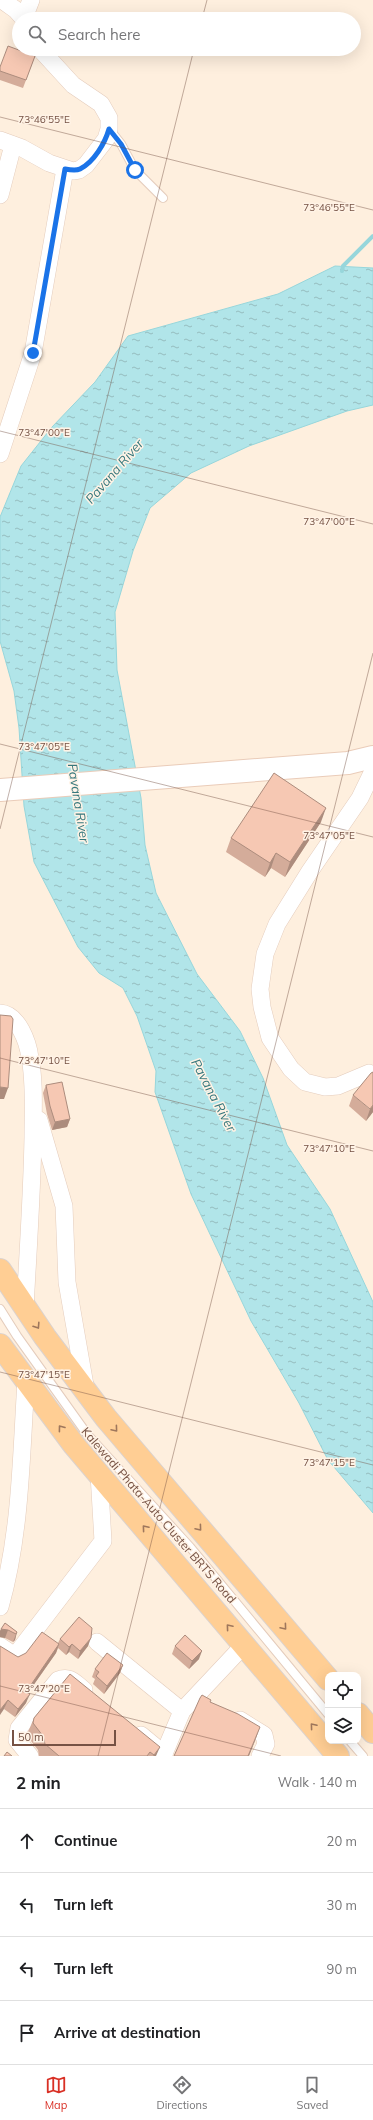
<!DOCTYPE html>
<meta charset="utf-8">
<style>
:root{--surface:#fff;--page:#f6f6f6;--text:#202124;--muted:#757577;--line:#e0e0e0;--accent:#d93025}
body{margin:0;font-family:Mulish,sans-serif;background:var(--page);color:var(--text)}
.controls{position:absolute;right:12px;bottom:12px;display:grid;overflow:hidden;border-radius:8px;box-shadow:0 4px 16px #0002}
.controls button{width:36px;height:36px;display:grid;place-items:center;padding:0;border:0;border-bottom:1px solid var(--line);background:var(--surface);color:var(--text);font:20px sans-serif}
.scale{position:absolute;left:12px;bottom:10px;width:104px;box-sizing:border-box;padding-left:4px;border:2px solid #765244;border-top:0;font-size:11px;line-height:14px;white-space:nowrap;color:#765244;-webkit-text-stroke:3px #fff3e6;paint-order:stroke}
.stop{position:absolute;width:12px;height:12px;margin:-9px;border:3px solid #1a73e8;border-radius:50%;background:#fff}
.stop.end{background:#1a73e8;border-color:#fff;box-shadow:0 1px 4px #0008}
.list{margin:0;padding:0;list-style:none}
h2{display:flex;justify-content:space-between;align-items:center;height:52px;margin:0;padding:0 16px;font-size:17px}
h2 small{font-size:13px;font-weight:400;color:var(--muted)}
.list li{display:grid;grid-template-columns:26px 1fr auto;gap:12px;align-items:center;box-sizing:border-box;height:64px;padding:0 16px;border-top:1px solid var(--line)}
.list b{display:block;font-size:15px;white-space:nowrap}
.list em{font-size:13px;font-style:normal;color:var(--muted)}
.icon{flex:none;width:22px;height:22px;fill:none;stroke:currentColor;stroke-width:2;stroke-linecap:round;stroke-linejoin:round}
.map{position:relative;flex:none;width:373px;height:1756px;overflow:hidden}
.search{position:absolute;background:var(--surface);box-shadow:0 4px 16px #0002;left:12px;right:12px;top:12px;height:44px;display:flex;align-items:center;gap:10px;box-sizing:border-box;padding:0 14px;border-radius:22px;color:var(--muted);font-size:15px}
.sheet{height:308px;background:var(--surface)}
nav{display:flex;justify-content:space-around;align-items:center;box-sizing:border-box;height:56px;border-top:1px solid var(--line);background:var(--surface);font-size:11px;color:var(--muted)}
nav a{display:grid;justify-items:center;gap:2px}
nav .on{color:var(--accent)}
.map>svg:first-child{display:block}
.water{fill:url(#water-ripples);stroke:#97d6db}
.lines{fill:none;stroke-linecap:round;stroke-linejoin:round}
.stream{stroke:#97d6db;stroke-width:4}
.service-casing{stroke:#e4ccbc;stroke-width:10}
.minor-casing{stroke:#e4ccbc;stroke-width:18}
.secondary-casing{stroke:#eaccb9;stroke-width:24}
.primary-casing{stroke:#dbd2ce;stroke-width:24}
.service{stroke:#fff;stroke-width:8}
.minor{stroke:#fff;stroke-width:17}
.secondary{stroke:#fff;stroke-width:22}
.primary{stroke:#ffce94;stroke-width:22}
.wall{fill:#d4ac9a}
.shaded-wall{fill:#ac8c7d}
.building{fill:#f6c8b3;stroke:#ac8c7d}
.oneway{stroke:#9f775c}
.route{stroke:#1a73e8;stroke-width:5}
.ticks{fill:none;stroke:#765244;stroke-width:1;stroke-opacity:0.45}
.labels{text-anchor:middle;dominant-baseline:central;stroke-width:3;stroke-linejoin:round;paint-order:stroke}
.street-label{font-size:12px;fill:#765244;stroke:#fff3e6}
.water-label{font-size:13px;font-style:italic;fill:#37787d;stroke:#fff3e6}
.ticks-label{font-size:10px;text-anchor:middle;fill:#765244;stroke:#fff3e6;stroke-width:3;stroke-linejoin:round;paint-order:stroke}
</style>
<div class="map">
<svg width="373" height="1756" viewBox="0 0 373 1756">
<defs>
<pattern id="water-ripples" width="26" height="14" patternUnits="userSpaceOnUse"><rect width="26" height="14" fill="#b1e5e9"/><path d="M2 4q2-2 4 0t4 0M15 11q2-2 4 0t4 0" fill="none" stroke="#95bcbe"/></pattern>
</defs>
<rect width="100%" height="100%" fill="#feefde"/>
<path class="water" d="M 335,266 L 373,268 L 373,405 L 347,411 L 249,446 L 191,473 L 150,508 L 133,551 L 115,612 L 117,670 L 141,798 L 145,845 L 156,893 L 197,974 L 240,1031 L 263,1078 L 287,1145 L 330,1209 L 373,1302 L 373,1513 L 328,1460 L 299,1403 L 251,1321 L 191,1194 L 155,1092 L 156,1071 L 137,1016 L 123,988 L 99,973 L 78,947 L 34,862 L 24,806 L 19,728 L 14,691 L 0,641 L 0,517 L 21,466 L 52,427 L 95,382 L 128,336 L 278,294 Z"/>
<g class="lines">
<path class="stream" d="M 342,271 L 343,266 L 373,236"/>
<g class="service-casing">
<g id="service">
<path d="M 110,130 L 121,144 L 135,170 L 163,198"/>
<path d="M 0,1309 L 17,1336 L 87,1434 L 190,1547 L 328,1714"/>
<path d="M 350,1741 L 363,1756"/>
</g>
</g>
<g class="minor-casing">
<g id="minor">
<path d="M 2,0 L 16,10 L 24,19"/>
<path d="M 24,18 L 31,0"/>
<path d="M 0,140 L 22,148 L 49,163 L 73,171 L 79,170 L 86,165 L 106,139 L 109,129 L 109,118 L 101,104 L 73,85 L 40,49"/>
<path d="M 0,195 L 13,145"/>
<path d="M 0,454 L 33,353 L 65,169"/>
<path d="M 0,1013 C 18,1014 28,1042 30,1058 C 35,1083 33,1111 33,1137 C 32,1194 28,1251 25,1308"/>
<path d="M 369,1073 L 338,1086 L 325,1087 L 305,1082 L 291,1069 L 270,1038 L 262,1007 L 260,989 L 265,954 L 277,924 L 310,871 L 360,798 L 373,771"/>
<path d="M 39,1120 L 64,1206 L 67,1282 L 86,1391"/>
<path d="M 0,1607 C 21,1533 21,1457 26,1381"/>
<path d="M 97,1642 L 182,1711"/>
<path d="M 0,1646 L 15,1656 L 103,1541 L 99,1474"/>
<path d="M 240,1720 L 264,1735 L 266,1744 L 260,1756"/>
<path d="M 141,1735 L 164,1754"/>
<path d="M 30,1756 L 17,1740 L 19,1728 L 58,1680 C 70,1675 75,1683 84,1690"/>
<path d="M 163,1756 L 182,1711 L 244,1645"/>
</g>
</g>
<g class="secondary-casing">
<path id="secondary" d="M 0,790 L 348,763 L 373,757"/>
</g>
<g class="primary-casing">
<g id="primary">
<path d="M 0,1270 L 45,1337 L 106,1418 L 328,1679"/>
<path d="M 0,1345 L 74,1445 L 338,1756"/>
<path d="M 358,1714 L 373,1732"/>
</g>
</g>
<use href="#service" class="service"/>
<use href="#minor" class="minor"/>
<use href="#secondary" class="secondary"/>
<use href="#primary" class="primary"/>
</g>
<g class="wall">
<path d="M 35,56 L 23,88 L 0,80 L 0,67 Z"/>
<path d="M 321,822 L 285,877 L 271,868 L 265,877 L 226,852 L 231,838 Z"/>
<path d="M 46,1085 L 70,1119 L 67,1127 L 52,1130 L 47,1114 L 43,1093 Z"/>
<path d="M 353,1095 L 373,1112 L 366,1121 L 349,1106 Z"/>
<path d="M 5,1623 L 17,1632 L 15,1640 L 13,1642 L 5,1638 L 0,1637 L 0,1631 Z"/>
<path d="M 60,1639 L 88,1646 L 78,1659 L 69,1652 L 66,1655 L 58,1648 L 56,1653 L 28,1693 L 26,1703 L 15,1717 L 4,1709 L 18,1657 L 58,1643 Z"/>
<path d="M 175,1646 L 199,1659 L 189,1669 L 172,1654 Z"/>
<path d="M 123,1665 L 120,1673 L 104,1694 L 93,1684 L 95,1679 L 92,1677 L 95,1669 Z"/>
<path d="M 70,1674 L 156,1756 L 39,1756 L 38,1750 L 28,1737 L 28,1732 L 34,1718 Z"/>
</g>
<g class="shaded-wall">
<path d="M 326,808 L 321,822 L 285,877 L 290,862 Z"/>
<path d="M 276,853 L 271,868 L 265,877 L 270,863 Z"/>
<path d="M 0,1087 L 8,1088 L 4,1099 L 0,1099 Z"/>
<path d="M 373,1105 L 373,1112 L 366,1121 L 370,1109 Z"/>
<path d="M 70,1119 L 67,1127 L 52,1130 L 55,1122 Z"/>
<path d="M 1,1629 L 8,1630 L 5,1638 L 0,1637 L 0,1631 Z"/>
<path d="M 17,1632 L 15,1640 L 13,1642 L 16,1634 Z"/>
<path d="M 91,1638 L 88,1646 L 78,1659 L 80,1651 Z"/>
<path d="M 59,1644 L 56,1653 L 23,1700 L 26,1692 Z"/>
<path d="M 72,1644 L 69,1652 L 66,1655 L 69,1647 Z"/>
<path d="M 202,1651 L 199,1659 L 189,1669 L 192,1661 Z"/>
<path d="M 123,1665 L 120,1673 L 104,1694 L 107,1686 Z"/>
<path d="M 30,1694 L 26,1703 L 15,1717 L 18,1709 Z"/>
<path d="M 8,1700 L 4,1709 L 0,1715 L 0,1710 Z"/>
<path d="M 260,1727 L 255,1741 L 249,1756 L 248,1756 Z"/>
<path d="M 160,1747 L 156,1756 L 153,1756 L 154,1755 Z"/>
</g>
<g class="building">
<path d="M 8,46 L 35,56 L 26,80 L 0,71 L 0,67 Z"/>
<path d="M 274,773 L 326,808 L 290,862 L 276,853 L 270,863 L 231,838 Z"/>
<path d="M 0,1015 L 11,1016 L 13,1019 L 8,1088 L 0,1087 Z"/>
<path d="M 373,1072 L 373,1105 L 370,1109 L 353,1095 L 371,1073 Z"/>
<path d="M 62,1082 L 70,1119 L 55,1122 L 50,1106 L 46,1085 Z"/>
<path d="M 79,1617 L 92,1628 L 91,1638 L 80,1651 L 72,1644 L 69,1647 L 60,1639 Z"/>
<path d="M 5,1623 L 17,1632 L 16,1634 L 8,1630 L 1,1629 Z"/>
<path d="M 42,1632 L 59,1644 L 26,1692 L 30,1694 L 18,1709 L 8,1700 L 0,1710 L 0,1646 L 18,1657 L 26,1653 Z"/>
<path d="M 185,1635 L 202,1651 L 192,1661 L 175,1646 Z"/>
<path d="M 107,1653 L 123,1665 L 107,1686 L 96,1676 L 99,1672 L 95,1669 Z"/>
<path d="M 70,1674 L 160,1747 L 154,1755 L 150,1752 L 147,1756 L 59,1756 L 45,1744 L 43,1736 L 33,1723 L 34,1718 Z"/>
<path d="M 202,1695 L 211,1700 L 210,1702 L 238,1714 L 260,1727 L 248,1756 L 174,1756 L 200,1698 Z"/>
<path d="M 7,1752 L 12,1756 L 4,1756 Z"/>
</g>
<defs><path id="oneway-chevron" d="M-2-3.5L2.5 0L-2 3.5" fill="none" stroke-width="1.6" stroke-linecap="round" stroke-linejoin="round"/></defs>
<g class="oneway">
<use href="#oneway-chevron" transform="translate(37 1326) rotate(57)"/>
<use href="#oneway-chevron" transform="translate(61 1428) rotate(-127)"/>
<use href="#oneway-chevron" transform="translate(115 1429) rotate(50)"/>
<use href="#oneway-chevron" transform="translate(145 1528) rotate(-130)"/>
<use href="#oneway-chevron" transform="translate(199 1528) rotate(50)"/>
<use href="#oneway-chevron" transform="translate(229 1627) rotate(-130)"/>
<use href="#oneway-chevron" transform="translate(284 1627) rotate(50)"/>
<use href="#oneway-chevron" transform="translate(313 1726) rotate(-130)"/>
</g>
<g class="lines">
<path class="route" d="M 33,353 L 65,169 C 70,170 76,171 80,169 C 94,162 105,143 109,129 L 121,144 L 135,170"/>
</g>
<path class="ticks" d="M 202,19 L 207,0M 0,117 L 373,210M 0,431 L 373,524M 0,744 L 373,837M 0,829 L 194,49M 0,1058 L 373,1151M 0,1372 L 373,1465M 0,1686 L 281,1756M 98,1756 L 373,653"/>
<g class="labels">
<g class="street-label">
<text transform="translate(159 1515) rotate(49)">Kalewadi Phata-Auto Cluster BRTS Road</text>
</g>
<g class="water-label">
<text transform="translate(114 471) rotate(-49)">Pavana River</text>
<text transform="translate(79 803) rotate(81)">Pavana River</text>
<text transform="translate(214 1095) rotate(62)">Pavana River</text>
</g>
</g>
<g class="ticks-label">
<text x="44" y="123">73°46'55"E</text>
<text x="329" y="211">73°46'55"E</text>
<text x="44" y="436">73°47'00"E</text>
<text x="329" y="525">73°47'00"E</text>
<text x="44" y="750">73°47'05"E</text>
<text x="329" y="839">73°47'05"E</text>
<text x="44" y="1064">73°47'10"E</text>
<text x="329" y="1152">73°47'10"E</text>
<text x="44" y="1378">73°47'15"E</text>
<text x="329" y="1466">73°47'15"E</text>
<text x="44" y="1692">73°47'20"E</text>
</g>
</svg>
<div class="controls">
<button><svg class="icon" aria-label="locate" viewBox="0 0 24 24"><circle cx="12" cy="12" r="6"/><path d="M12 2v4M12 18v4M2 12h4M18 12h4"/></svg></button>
<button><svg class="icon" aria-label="layers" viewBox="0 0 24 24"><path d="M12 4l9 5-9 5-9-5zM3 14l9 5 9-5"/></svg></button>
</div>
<div class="scale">50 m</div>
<div class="stop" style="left:135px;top:170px"></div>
<div class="stop end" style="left:33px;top:353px"></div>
<div class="search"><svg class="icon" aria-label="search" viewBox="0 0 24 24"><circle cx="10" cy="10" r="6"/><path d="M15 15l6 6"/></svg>Search here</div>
</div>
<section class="sheet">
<h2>2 min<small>Walk · 140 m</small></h2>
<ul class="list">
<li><svg class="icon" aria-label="ahead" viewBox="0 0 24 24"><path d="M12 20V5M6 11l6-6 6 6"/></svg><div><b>Continue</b></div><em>20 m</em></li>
<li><svg class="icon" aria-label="left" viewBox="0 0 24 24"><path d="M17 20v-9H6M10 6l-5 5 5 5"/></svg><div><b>Turn left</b></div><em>30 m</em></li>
<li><svg class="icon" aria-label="left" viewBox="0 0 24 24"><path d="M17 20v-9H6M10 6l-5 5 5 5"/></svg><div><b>Turn left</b></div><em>90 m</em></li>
<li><svg class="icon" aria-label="arrive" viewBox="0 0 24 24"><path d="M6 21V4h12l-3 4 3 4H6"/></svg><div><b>Arrive at destination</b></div></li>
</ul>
</section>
<nav>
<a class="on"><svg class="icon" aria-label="map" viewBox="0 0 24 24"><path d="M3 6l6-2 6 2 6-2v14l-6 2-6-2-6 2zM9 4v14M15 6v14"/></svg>Map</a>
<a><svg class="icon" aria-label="directions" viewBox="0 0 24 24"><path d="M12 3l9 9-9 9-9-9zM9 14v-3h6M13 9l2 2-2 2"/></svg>Directions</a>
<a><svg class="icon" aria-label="saved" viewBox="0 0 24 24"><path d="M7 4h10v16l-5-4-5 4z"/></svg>Saved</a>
</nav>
